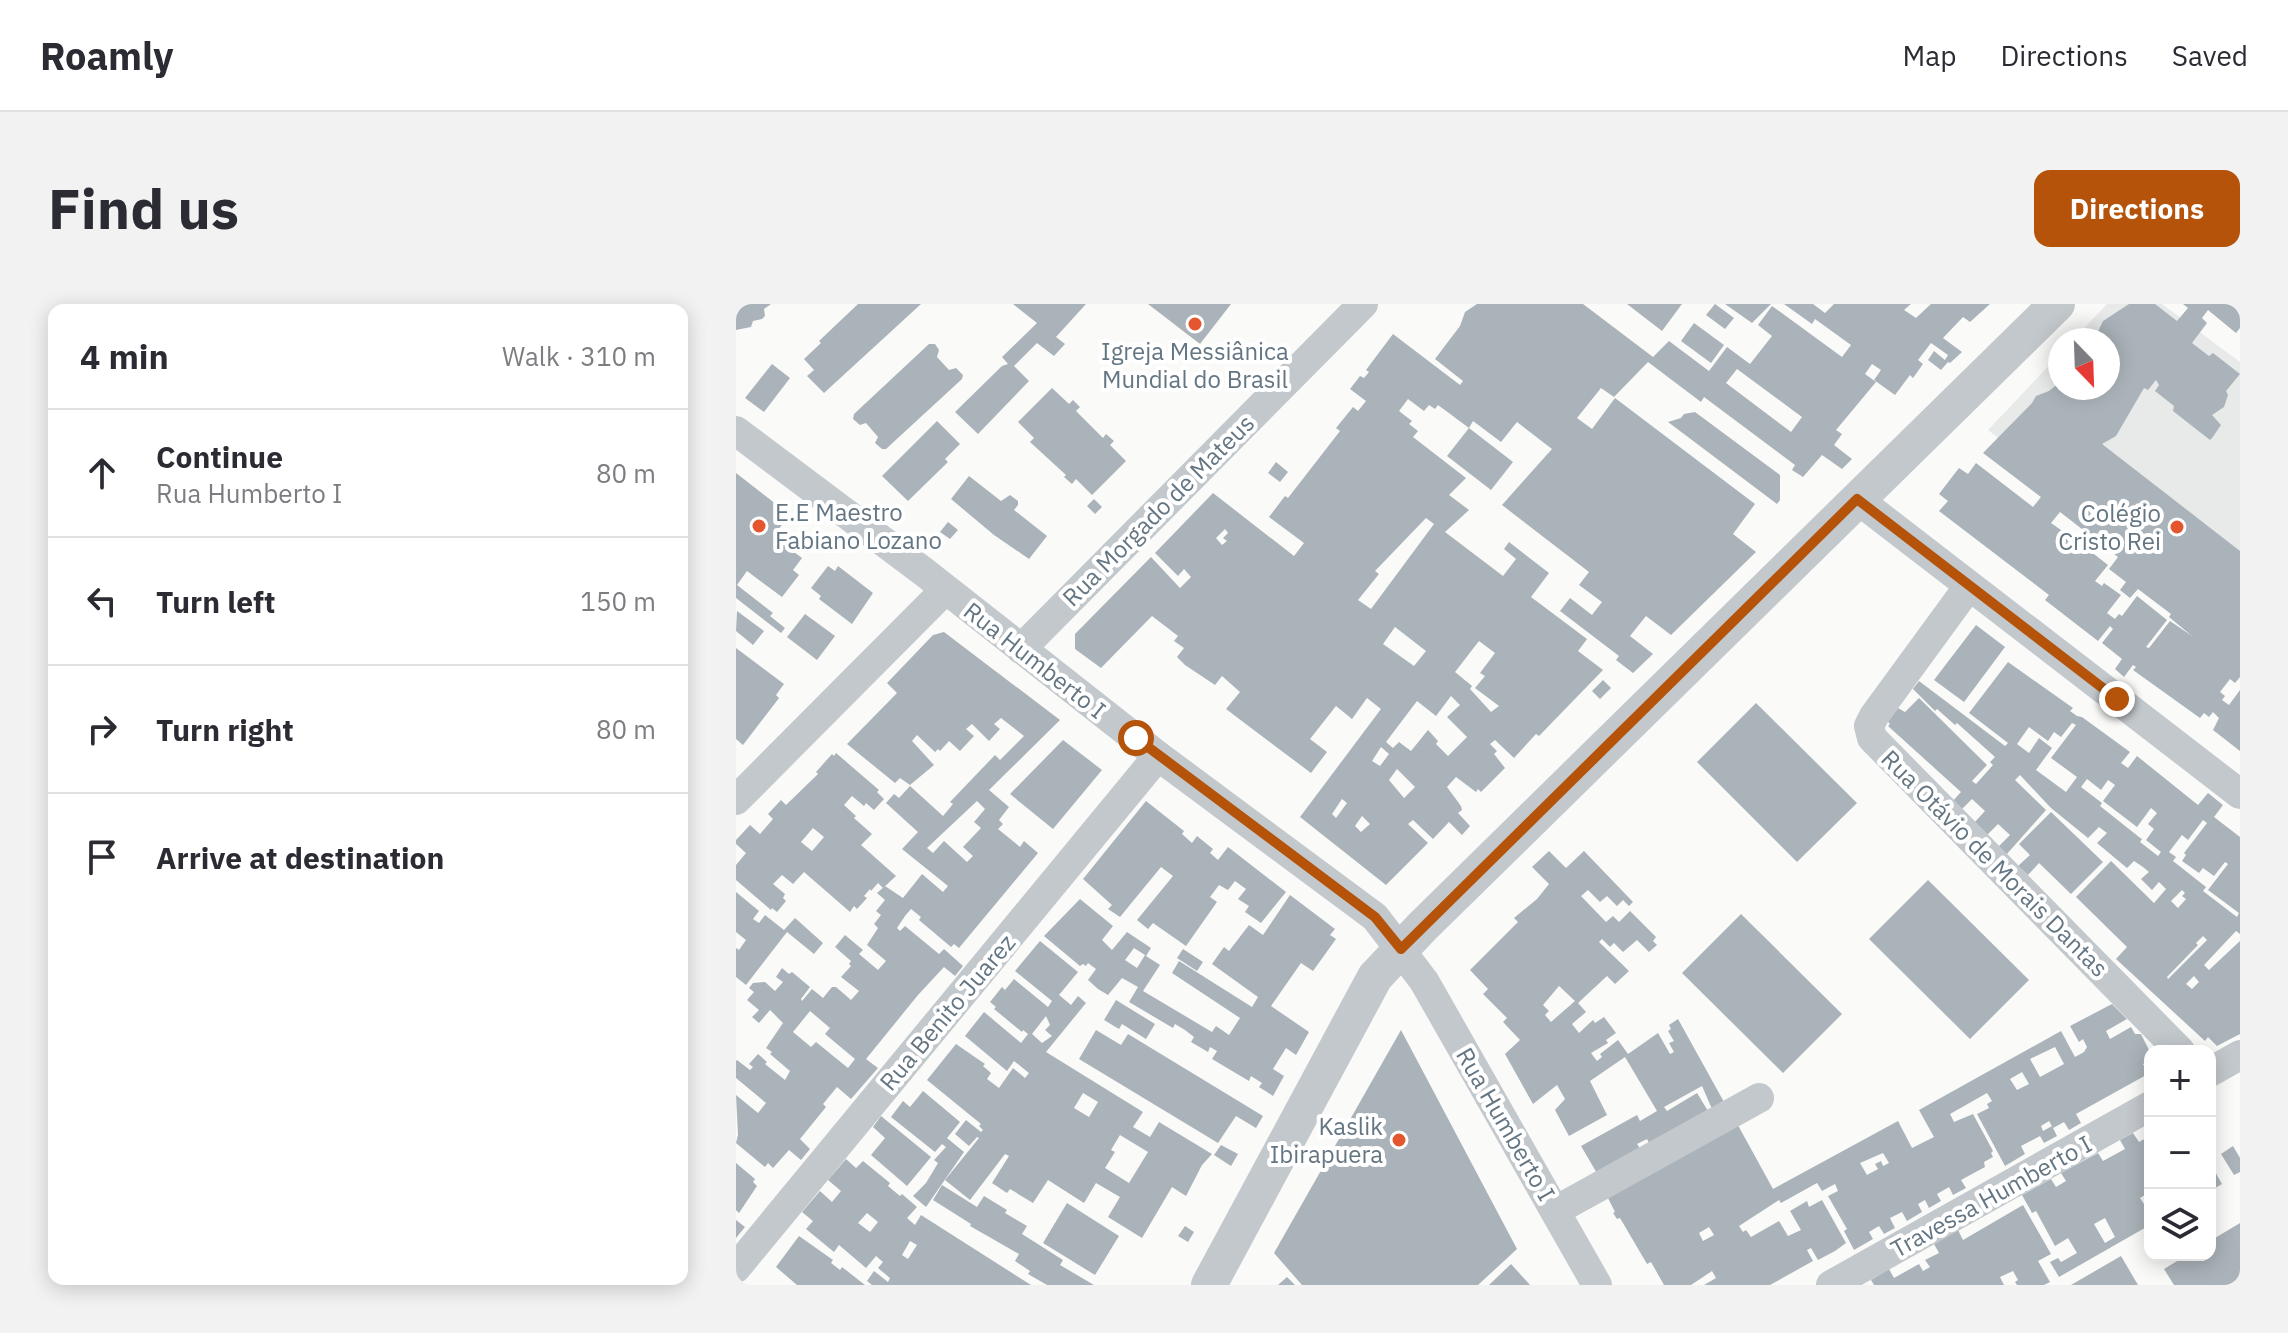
<!DOCTYPE html>
<meta charset="utf-8">
<style>
:root{--surface:#fff;--page:#f2f2f3;--text:#2b2b33;--muted:#7c7c81;--line:#e1e1e2;--accent:#b45309}
body{margin:0;font-family:"IBM Plex Sans",sans-serif;background:var(--page);color:var(--text)}
.controls{position:absolute;right:24px;bottom:24px;display:grid;overflow:hidden;border-radius:16px;box-shadow:0 4px 20px #0003}
.controls button{width:72px;height:72px;display:grid;place-items:center;padding:0;border:0;border-bottom:2px solid var(--line);background:var(--surface);color:var(--text);font:40px sans-serif}
.compass{position:absolute;left:1312px;top:24px;width:72px;height:72px;border-radius:50%;background:var(--surface);box-shadow:0 4px 20px #0003;rotate:157deg}
.stop{position:absolute;width:24px;height:24px;margin:-18px;border:6px solid #b45309;border-radius:50%;background:#fff}
.stop.end{background:#b45309;border-color:#fff;box-shadow:0 2px 8px #0008}
.list{margin:0;padding:0;list-style:none}
h2{display:flex;justify-content:space-between;align-items:center;height:104px;margin:0;padding:0 32px;font-size:34px}
h2 small{font-size:26px;font-weight:400;color:var(--muted)}
.list li{display:grid;grid-template-columns:52px 1fr auto;gap:24px;align-items:center;box-sizing:border-box;height:128px;padding:0 32px;border-top:2px solid var(--line)}
.list b{display:block;font-size:30px;white-space:nowrap}
.list p{margin:0;font-size:26px;white-space:nowrap;color:var(--muted)}
.list em{font-size:26px;font-style:normal;color:var(--muted)}
.icon{flex:none;width:44px;height:44px;fill:none;stroke:currentColor;stroke-width:2;stroke-linecap:round;stroke-linejoin:round}
.map{position:relative;flex:none;width:1504px;height:981px;overflow:hidden;border-radius:16px}
header{display:flex;align-items:center;gap:48px;box-sizing:border-box;height:112px;padding:0 40px;background:var(--surface);border-bottom:2px solid var(--line)}
header strong{font-size:38px}
nav{display:flex;gap:44px;margin-inline-start:auto;font-size:28px}
.intro{display:flex;align-items:center;justify-content:space-between;box-sizing:border-box;height:192px;padding:0 48px}
h1{margin:0;font-size:56px}
.button{padding:20px 36px;border-radius:16px;background:var(--accent);color:#fff;font-size:28px;font-weight:700}
main{display:flex;gap:48px;padding:0 48px}
aside{flex:1;background:var(--surface);border-radius:16px;box-shadow:0 4px 20px #0003}
.map>svg:first-child{display:block}
.built{fill:#e8e9e9}
.building{fill:#aab3b9;fill-rule:evenodd}
.lines{fill:none;stroke-linecap:round;stroke-linejoin:round}
.minor{stroke:#c3c8cc;stroke-width:30}
.tertiary{stroke:#c3c8cc;stroke-width:36}
.route{stroke:#b45309;stroke-width:10}
.poi-dot{fill:#e4572e;stroke:#fff;stroke-width:3}
.labels{text-anchor:middle;dominant-baseline:central;stroke-width:8;stroke-linejoin:round;paint-order:stroke}
.poi-label{font-size:24px;fill:#657683;stroke:#fff;text-anchor:end}
.street-label{font-size:24px;fill:#657683;stroke:#fff}
</style>
<header>
<strong>Roamly</strong>
<nav><a>Map</a><a>Directions</a><a>Saved</a></nav>
</header>
<div class="intro"><h1>Find us</h1><a class="button">Directions</a></div>
<main>
<aside>
<h2>4 min<small>Walk · 310 m</small></h2>
<ul class="list">
<li><svg class="icon" aria-label="ahead" viewBox="0 0 24 24"><path d="M12 20V5M6 11l6-6 6 6"/></svg><div><b>Continue</b><p>Rua Humberto I</p></div><em>80 m</em></li>
<li><svg class="icon" aria-label="left" viewBox="0 0 24 24"><path d="M17 20v-9H6M10 6l-5 5 5 5"/></svg><div><b>Turn left</b></div><em>150 m</em></li>
<li><svg class="icon" aria-label="right" viewBox="0 0 24 24"><path d="M7 20v-9h11M14 6l5 5-5 5"/></svg><div><b>Turn right</b></div><em>80 m</em></li>
<li><svg class="icon" aria-label="arrive" viewBox="0 0 24 24"><path d="M6 21V4h12l-3 4 3 4H6"/></svg><div><b>Arrive at destination</b></div></li>
</ul>
</aside>
<div class="map">
<svg width="1504" height="981" viewBox="0 0 1504 981">
<rect width="100%" height="100%" fill="#fafaf8"/>
<path class="built" d="M 1371,0 L 1426,0 L 1504,58 L 1504,320 L 1252,126 L 1324,50 L 1324,84 L 1372,84 L 1372,36 L 1337,36 Z"/>
<g class="building">
<path d="M 0,0 L 35,0 L 28,5 L 29,12 L 26,15 L 17,17 L 15,23 L 0,26 Z"/>
<path d="M 122,0 L 185,0 L 88,89 L 71,72 L 78,66 L 68,55 L 85,39 L 83,37 Z"/>
<path d="M 277,0 L 350,0 L 320,33 L 329,40 L 318,52 L 301,39 L 278,62 L 293,77 L 242,130 L 219,108 L 266,62 L 272,60 L 266,53 L 301,19 Z"/>
<path d="M 412,0 L 495,0 L 464,40 Z"/>
<path d="M 741,0 L 847,0 L 917,53 L 933,37 L 973,67 L 991,43 L 1014,60 L 1036,32 L 1022,21 L 1036,2 L 1106,53 L 1115,41 L 1079,15 L 1076,20 L 1048,0 L 1077,0 L 1089,9 L 1098,0 L 1175,0 L 1168,6 L 1180,14 L 1195,0 L 1254,0 L 1234,18 L 1227,13 L 1207,34 L 1226,48 L 1214,59 L 1212,58 L 1205,66 L 1192,56 L 1198,47 L 1209,56 L 1212,51 L 1195,39 L 1182,56 L 1187,60 L 1177,74 L 1174,71 L 1159,91 L 1138,76 L 1145,66 L 1136,60 L 1129,70 L 1140,78 L 1100,126 L 1106,130 L 1098,141 L 1116,155 L 1106,165 L 1086,151 L 1067,173 L 1056,166 L 1059,161 L 968,93 L 965,98 L 912,58 L 878,93 L 865,84 L 841,114 L 856,125 L 879,94 L 1019,200 L 997,230 L 1020,248 L 935,331 L 910,312 L 894,332 L 917,350 L 897,369 L 880,356 L 883,352 L 824,307 L 834,294 L 856,311 L 866,298 L 843,281 L 853,268 L 766,201 L 816,145 L 781,118 L 765,138 L 737,117 L 733,124 L 702,101 L 699,105 L 693,101 L 688,107 L 672,95 L 663,107 L 676,117 L 673,120 L 682,127 L 677,133 L 730,174 L 713,191 L 733,206 L 709,228 L 767,272 L 780,255 L 768,245 L 773,238 L 813,269 L 795,293 L 851,335 L 842,347 L 867,366 L 803,432 L 800,430 L 778,454 L 759,436 L 754,440 L 761,447 L 758,450 L 769,464 L 745,488 L 742,485 L 740,488 L 720,473 L 711,483 L 725,502 L 726,506 L 722,509 L 734,522 L 726,531 L 713,518 L 697,535 L 677,516 L 672,520 L 692,539 L 650,581 L 564,513 L 645,405 L 631,394 L 616,415 L 600,402 L 574,435 L 591,448 L 575,469 L 490,405 L 504,388 L 486,372 L 479,381 L 449,361 L 441,353 L 448,344 L 438,337 L 442,332 L 416,312 L 365,364 L 339,345 L 339,330 L 415,253 L 444,284 L 455,273 L 448,265 L 442,272 L 419,249 L 477,189 L 558,252 L 568,239 L 533,213 L 549,192 L 552,194 L 604,127 L 600,124 L 617,103 L 622,107 L 630,97 L 614,85 L 624,72 L 628,74 L 633,68 L 630,66 L 657,30 L 724,81 L 727,77 L 699,55 L 724,22 L 729,8 ZM 1001,65 L 1066,113 L 1055,128 L 990,79 ZM 690,214 L 698,220 L 635,305 L 622,296 L 643,270 L 639,267 ZM 489,225 L 492,229 L 487,234 L 491,237 L 486,241 L 480,234 ZM 659,323 L 690,347 L 678,362 L 647,340 ZM 743,337 L 759,349 L 744,369 L 749,372 L 739,384 L 763,402 L 755,408 L 734,385 L 736,382 L 719,368 ZM 715,392 L 724,401 L 711,413 L 731,433 L 712,452 L 700,440 L 702,437 L 692,426 L 675,447 L 663,438 L 657,444 L 650,438 L 681,397 L 700,412 ZM 645,443 L 653,450 L 644,462 L 636,457 ZM 661,465 L 679,483 L 668,494 L 653,476 ZM 606,495 L 611,499 L 600,514 L 596,510 ZM 626,512 L 634,520 L 625,528 L 619,522 Z"/>
<path d="M 891,0 L 946,0 L 926,27 Z"/>
<path d="M 979,0 L 998,14 L 989,25 L 970,11 Z"/>
<path d="M 989,0 L 1035,0 L 1016,19 Z"/>
<path d="M 1393,0 L 1419,0 L 1441,17 L 1452,4 L 1447,0 L 1504,0 L 1504,24 L 1500,29 L 1472,6 L 1466,14 L 1471,19 L 1456,39 L 1473,52 L 1477,49 L 1504,70 L 1490,87 L 1492,91 L 1488,103 L 1476,111 L 1485,121 L 1476,134 L 1474,136 L 1437,107 L 1438,102 L 1419,87 L 1423,81 L 1420,76 L 1412,86 L 1408,84 L 1380,132 L 1366,140 L 1504,247 L 1504,373 L 1499,379 L 1494,375 L 1484,388 L 1489,392 L 1486,396 L 1493,401 L 1504,386 L 1504,447 L 1477,426 L 1483,414 L 1477,408 L 1473,413 L 1468,409 L 1464,414 L 1397,366 L 1400,363 L 1397,361 L 1388,373 L 1379,365 L 1386,355 L 1366,339 L 1377,325 L 1374,322 L 1362,337 L 1309,296 L 1313,291 L 1203,207 L 1212,197 L 1203,190 L 1223,164 L 1232,170 L 1240,159 L 1297,203 L 1305,193 L 1247,149 L 1296,99 L 1300,92 L 1313,87 L 1324,78 L 1324,84 L 1372,84 L 1372,36 L 1358,36 L 1367,17 ZM 1324,208 L 1382,253 L 1373,265 L 1390,278 L 1384,286 L 1394,294 L 1402,285 L 1435,310 L 1433,313 L 1456,332 L 1434,317 L 1413,344 L 1410,343 L 1431,316 L 1401,292 L 1386,312 L 1383,310 L 1379,315 L 1371,309 L 1385,291 L 1368,279 L 1366,282 L 1359,277 L 1372,261 L 1349,243 L 1344,250 L 1334,242 L 1335,233 L 1315,219 Z"/>
<path d="M 958,19 L 988,41 L 975,59 L 945,37 Z"/>
<path d="M 193,40 L 199,40 L 203,46 L 201,53 L 213,66 L 220,64 L 227,71 L 226,75 L 150,145 L 146,145 L 139,139 L 142,133 L 130,119 L 124,121 L 117,115 L 118,110 Z"/>
<path d="M 36,60 L 54,74 L 28,108 L 9,94 Z"/>
<path d="M 316,84 L 333,100 L 337,96 L 344,103 L 340,107 L 367,134 L 370,130 L 378,137 L 374,141 L 390,157 L 356,191 L 340,175 L 336,180 L 328,173 L 330,171 L 294,138 L 298,134 L 282,118 Z"/>
<path d="M 959,108 L 1044,171 L 1044,196 L 1041,200 L 932,118 L 945,114 L 948,110 Z"/>
<path d="M 201,117 L 224,140 L 209,155 L 212,158 L 172,197 L 146,172 Z"/>
<path d="M 733,124 L 777,158 L 755,186 L 711,152 Z"/>
<path d="M 540,158 L 552,168 L 544,178 L 532,169 Z"/>
<path d="M 0,169 L 54,211 L 37,232 L 66,254 L 57,266 L 63,271 L 46,293 L 11,267 L 1,281 L 37,309 L 34,312 L 49,324 L 45,329 L 0,294 Z"/>
<path d="M 233,172 L 265,197 L 274,191 L 282,197 L 282,201 L 278,206 L 311,232 L 293,255 L 258,231 L 215,195 Z"/>
<path d="M 358,195 L 366,203 L 359,210 L 351,202 Z"/>
<path d="M 212,218 L 222,226 L 214,235 L 204,228 Z"/>
<path d="M 92,262 L 99,267 L 102,262 L 137,289 L 116,320 L 83,295 L 85,292 L 75,284 Z"/>
<path d="M 1,307 L 28,327 L 17,341 L 0,327 Z"/>
<path d="M 69,310 L 99,332 L 81,356 L 51,333 Z"/>
<path d="M 1240,321 L 1269,343 L 1228,398 L 1198,376 Z"/>
<path d="M 208,328 L 324,416 L 253,486 L 273,503 L 263,516 L 267,520 L 262,525 L 284,543 L 288,537 L 302,549 L 223,644 L 218,640 L 215,643 L 183,616 L 185,613 L 175,605 L 169,612 L 161,624 L 164,627 L 169,622 L 203,650 L 208,645 L 227,662 L 219,672 L 208,663 L 182,691 L 130,755 L 142,764 L 115,795 L 101,783 L 87,800 L 90,803 L 64,835 L 74,845 L 65,856 L 53,846 L 37,864 L 32,859 L 29,863 L 0,839 L 2,831 L 0,791 L 22,809 L 30,799 L 0,774 L 0,757 L 1,756 L 14,766 L 17,763 L 13,760 L 22,750 L 31,758 L 29,760 L 49,776 L 54,767 L 34,750 L 36,748 L 30,744 L 47,719 L 34,706 L 23,719 L 16,713 L 23,706 L 11,696 L 18,688 L 13,684 L 17,679 L 29,678 L 39,687 L 47,678 L 40,673 L 46,664 L 53,670 L 56,668 L 74,683 L 65,695 L 66,697 L 76,685 L 87,694 L 96,683 L 100,683 L 115,696 L 123,687 L 105,673 L 115,662 L 113,660 L 115,657 L 99,643 L 109,631 L 127,646 L 123,650 L 142,666 L 150,657 L 131,641 L 142,624 L 138,620 L 145,611 L 140,607 L 149,596 L 141,589 L 149,582 L 167,594 L 186,570 L 207,588 L 212,582 L 166,545 L 182,528 L 150,499 L 158,490 L 163,494 L 174,482 L 207,512 L 217,500 L 214,498 L 259,451 L 264,456 L 288,432 L 265,414 L 258,420 L 264,425 L 253,437 L 236,420 L 230,425 L 238,432 L 224,447 L 213,437 L 204,447 L 202,445 L 199,448 L 181,431 L 176,437 L 198,461 L 174,481 L 164,474 L 159,479 L 111,440 L 161,389 L 151,379 L 197,331 ZM 241,497 L 249,505 L 238,518 L 245,524 L 227,543 L 237,552 L 231,558 L 208,537 L 197,549 L 191,544 ZM 74,707 L 94,724 L 89,730 L 119,755 L 112,764 L 80,738 L 75,743 L 57,728 Z"/>
<path d="M 0,344 L 48,380 L 40,391 L 43,394 L 7,441 L 0,435 Z"/>
<path d="M 1272,358 L 1337,404 L 1334,407 L 1341,412 L 1346,413 L 1394,448 L 1385,459 L 1392,464 L 1401,452 L 1462,501 L 1472,489 L 1487,501 L 1478,513 L 1504,533 L 1504,630 L 1500,627 L 1468,661 L 1473,666 L 1504,637 L 1504,730 L 1481,742 L 1472,733 L 1469,737 L 1380,655 L 1391,643 L 1340,593 L 1375,557 L 1418,599 L 1430,585 L 1423,578 L 1416,586 L 1405,575 L 1413,568 L 1407,563 L 1398,557 L 1391,564 L 1361,539 L 1371,529 L 1363,523 L 1352,534 L 1315,504 L 1284,471 L 1279,476 L 1310,506 L 1270,551 L 1262,543 L 1274,531 L 1262,520 L 1250,532 L 1237,520 L 1249,507 L 1236,495 L 1224,507 L 1215,499 L 1225,488 L 1152,422 L 1154,420 L 1152,418 L 1162,404 L 1169,408 L 1183,394 L 1251,461 L 1236,477 L 1240,480 L 1257,461 L 1254,458 L 1259,453 L 1221,419 L 1219,421 L 1201,405 L 1199,407 L 1177,385 L 1183,377 L 1269,442 L 1272,439 L 1233,409 ZM 1336,419 L 1340,421 L 1315,454 L 1341,473 L 1330,488 L 1300,466 L 1316,444 L 1303,434 L 1293,449 L 1281,440 L 1293,423 L 1312,437 L 1318,428 L 1325,433 ZM 1351,475 L 1365,486 L 1372,476 L 1379,481 L 1367,497 L 1401,523 L 1415,504 L 1421,509 L 1412,520 L 1418,525 L 1410,536 L 1425,548 L 1422,552 L 1404,538 L 1406,535 L 1403,533 L 1364,502 L 1366,499 L 1345,483 ZM 1467,516 L 1471,519 L 1448,549 L 1450,551 L 1446,557 L 1463,569 L 1467,564 L 1478,572 L 1489,558 L 1492,560 L 1472,586 L 1503,609 L 1501,613 L 1467,587 L 1470,583 L 1437,557 L 1440,553 L 1433,548 L 1446,531 L 1452,536 ZM 1446,586 L 1449,589 L 1446,592 L 1450,595 L 1442,604 L 1435,597 ZM 1467,632 L 1471,636 L 1432,675 L 1431,673 L 1462,641 L 1460,639 ZM 1458,672 L 1463,678 L 1456,685 L 1450,680 Z"/>
<path d="M 867,376 L 875,384 L 864,395 L 856,387 Z"/>
<path d="M 1020,399 L 1121,499 L 1061,558 L 961,458 Z"/>
<path d="M 327,436 L 366,466 L 317,525 L 274,490 Z"/>
<path d="M 100,449 L 143,486 L 141,488 L 148,495 L 138,506 L 130,499 L 128,502 L 116,492 L 108,501 L 120,512 L 118,514 L 136,530 L 125,541 L 160,572 L 147,584 L 142,579 L 135,587 L 134,585 L 128,592 L 131,594 L 121,605 L 118,602 L 114,608 L 68,568 L 57,580 L 46,571 L 37,580 L 49,590 L 47,594 L 50,597 L 41,608 L 36,604 L 35,606 L 0,576 L 0,561 L 10,549 L 0,540 L 0,536 L 14,521 L 24,530 L 37,515 L 32,510 L 45,496 L 50,501 L 82,470 L 80,468 L 96,450 L 98,452 ZM 77,524 L 88,533 L 76,547 L 65,538 Z"/>
<path d="M 410,497 L 448,527 L 446,530 L 456,539 L 461,532 L 477,545 L 474,549 L 482,556 L 492,543 L 550,588 L 525,619 L 509,608 L 513,602 L 502,595 L 510,585 L 499,577 L 492,586 L 483,581 L 474,593 L 481,598 L 450,642 L 417,619 L 412,625 L 401,616 L 437,572 L 425,563 L 384,613 L 372,605 L 376,601 L 347,575 Z"/>
<path d="M 1315,508 L 1367,558 L 1335,590 L 1303,559 L 1292,571 L 1282,562 L 1294,551 L 1283,540 Z"/>
<path d="M 813,547 L 830,564 L 848,547 L 897,598 L 893,602 L 887,596 L 881,602 L 871,592 L 864,598 L 852,586 L 845,592 L 870,618 L 877,612 L 883,618 L 894,607 L 920,633 L 917,637 L 921,641 L 913,648 L 901,636 L 887,648 L 878,639 L 874,643 L 866,635 L 863,638 L 893,667 L 879,680 L 871,672 L 842,699 L 850,708 L 836,720 L 843,729 L 857,716 L 859,719 L 868,713 L 880,729 L 870,736 L 872,739 L 855,749 L 861,757 L 866,753 L 864,750 L 882,736 L 892,750 L 922,729 L 934,750 L 938,748 L 933,739 L 938,737 L 932,727 L 935,725 L 933,721 L 942,715 L 988,798 L 976,805 L 966,782 L 928,803 L 931,807 L 961,789 L 972,807 L 914,841 L 911,835 L 901,840 L 905,846 L 862,871 L 845,842 L 901,811 L 904,817 L 921,807 L 889,753 L 854,777 L 871,811 L 833,832 L 819,806 L 829,795 L 821,781 L 797,800 L 769,750 L 784,736 L 767,718 L 771,714 L 747,690 L 752,685 L 734,666 L 782,618 L 778,614 L 801,595 L 813,580 L 796,563 ZM 823,682 L 839,697 L 815,718 L 809,711 L 813,707 L 807,701 Z"/>
<path d="M 1192,576 L 1293,676 L 1234,735 L 1133,635 Z"/>
<path d="M 0,588 L 23,607 L 17,615 L 23,619 L 29,611 L 48,626 L 59,614 L 87,639 L 78,650 L 51,628 L 10,681 L 0,673 L 0,644 L 3,646 L 10,636 L 0,628 Z"/>
<path d="M 554,591 L 599,625 L 594,631 L 600,635 L 577,667 L 565,659 L 535,702 L 573,728 L 560,751 L 550,744 L 537,765 L 548,772 L 537,792 L 523,783 L 526,779 L 515,772 L 513,777 L 476,755 L 481,747 L 474,743 L 472,748 L 455,738 L 458,733 L 449,726 L 439,720 L 437,724 L 393,698 L 402,683 L 386,674 L 372,691 L 362,685 L 352,676 L 360,665 L 352,659 L 350,662 L 347,660 L 344,662 L 308,632 L 344,595 L 377,622 L 366,636 L 376,646 L 391,628 L 415,644 L 410,652 L 424,661 L 407,687 L 476,728 L 480,722 L 493,731 L 504,714 L 436,669 L 443,657 L 516,703 L 522,693 L 476,660 L 488,643 L 493,647 L 513,621 L 527,631 ZM 398,644 L 409,651 L 401,664 L 389,656 Z"/>
<path d="M 1005,610 L 1106,710 L 1047,769 L 946,669 Z"/>
<path d="M 304,637 L 342,668 L 323,691 L 335,701 L 342,692 L 350,699 L 310,748 L 407,808 L 397,823 L 414,833 L 423,818 L 476,850 L 466,861 L 450,892 L 436,883 L 406,934 L 372,913 L 384,893 L 360,879 L 348,899 L 312,876 L 297,899 L 274,885 L 271,889 L 256,879 L 273,852 L 269,850 L 234,896 L 209,876 L 243,834 L 241,833 L 233,842 L 219,830 L 230,816 L 245,828 L 247,826 L 243,822 L 245,820 L 191,776 L 220,740 L 249,760 L 247,762 L 255,769 L 251,775 L 263,784 L 277,764 L 289,774 L 293,769 L 278,757 L 271,767 L 229,732 L 248,708 L 285,739 L 292,730 L 287,726 L 286,728 L 258,705 L 260,703 L 254,698 L 266,683 L 269,686 L 278,675 L 312,703 L 316,697 L 279,667 ZM 310,712 L 314,721 L 309,726 L 316,732 L 306,739 L 296,730 ZM 347,789 L 362,798 L 353,813 L 338,804 ZM 384,831 L 412,848 L 393,879 L 369,864 L 379,848 L 375,846 Z"/>
<path d="M 447,645 L 467,658 L 461,667 L 441,654 Z"/>
<path d="M 380,696 L 419,720 L 410,735 L 386,720 L 383,725 L 368,716 Z"/>
<path d="M 1376,700 L 1391,715 L 1370,727 L 1374,735 L 1395,723 L 1399,730 L 1405,730 L 1414,748 L 1414,756 L 1407,760 L 1412,770 L 1340,810 L 1345,819 L 1333,826 L 1328,818 L 1317,824 L 1313,817 L 1305,822 L 1307,827 L 1316,822 L 1321,832 L 1308,839 L 1304,832 L 1285,842 L 1289,850 L 1269,862 L 1241,810 L 1253,804 L 1251,800 L 1256,797 L 1251,789 L 1214,810 L 1218,818 L 1237,810 L 1257,847 L 1255,849 L 1257,853 L 1248,858 L 1249,863 L 1225,876 L 1230,884 L 1217,891 L 1213,883 L 1201,890 L 1205,897 L 1193,904 L 1189,896 L 1182,900 L 1186,908 L 1171,917 L 1166,908 L 1154,914 L 1159,924 L 1148,930 L 1143,922 L 1133,928 L 1137,935 L 1118,946 L 1108,927 L 1111,925 L 1092,892 L 1102,887 L 1099,880 L 1086,887 L 1081,879 L 1045,899 L 1043,896 L 1003,922 L 1007,928 L 1010,926 L 1015,933 L 1043,917 L 1052,932 L 1065,926 L 1054,907 L 1071,897 L 1073,903 L 1086,896 L 1110,939 L 1099,947 L 1082,956 L 1075,944 L 1071,946 L 1077,957 L 1034,981 L 968,981 L 980,974 L 976,967 L 955,981 L 928,981 L 915,958 L 911,960 L 884,914 L 881,915 L 877,909 L 879,908 L 871,892 L 998,814 L 1037,885 L 1162,817 L 1176,844 L 1198,833 L 1183,806 L 1325,727 L 1339,753 L 1348,748 L 1351,743 L 1347,735 L 1343,738 L 1334,722 ZM 1319,743 L 1328,760 L 1304,773 L 1294,755 ZM 1286,768 L 1293,780 L 1281,786 L 1274,775 ZM 1147,849 L 1153,859 L 1147,862 L 1145,857 L 1139,860 L 1142,865 L 1131,871 L 1124,859 ZM 973,923 L 978,931 L 967,937 L 963,929 Z"/>
<path d="M 360,726 L 385,741 L 392,730 L 527,812 L 520,824 L 500,812 L 482,839 L 343,755 Z"/>
<path d="M 665,726 L 781,945 L 742,981 L 566,981 L 538,949 Z"/>
<path d="M 187,787 L 224,818 L 211,834 L 228,848 L 190,903 L 177,892 L 190,879 L 202,859 L 198,856 L 210,843 L 206,840 L 199,848 L 155,813 L 167,797 L 174,803 Z"/>
<path d="M 145,812 L 195,853 L 171,882 L 135,851 L 149,834 L 137,823 Z"/>
<path d="M 1397,829 L 1403,838 L 1414,832 L 1414,888 L 1404,894 L 1414,909 L 1414,921 L 1323,973 L 1314,958 L 1322,954 L 1325,958 L 1341,949 L 1332,934 L 1319,942 L 1300,907 L 1296,909 L 1286,891 L 1315,875 L 1320,883 L 1330,877 L 1325,869 L 1362,849 L 1367,857 L 1389,845 L 1384,836 ZM 1369,914 L 1379,933 L 1369,939 L 1358,920 Z"/>
<path d="M 485,841 L 502,850 L 495,862 L 478,851 Z"/>
<path d="M 1497,842 L 1504,854 L 1504,868 L 1498,871 L 1485,850 Z"/>
<path d="M 110,855 L 120,864 L 127,857 L 154,879 L 152,882 L 164,892 L 166,890 L 181,903 L 171,914 L 179,921 L 185,911 L 295,981 L 136,981 L 131,977 L 138,967 L 152,978 L 154,974 L 142,964 L 147,958 L 140,952 L 130,964 L 103,941 L 98,948 L 70,925 L 77,917 L 66,908 L 84,887 L 96,898 L 105,887 L 92,876 ZM 131,909 L 142,918 L 134,928 L 122,919 ZM 174,937 L 181,941 L 172,955 L 166,951 Z"/>
<path d="M 0,859 L 19,875 L 17,878 L 21,882 L 3,909 L 0,906 Z"/>
<path d="M 1478,866 L 1486,880 L 1474,887 L 1474,868 Z"/>
<path d="M 206,881 L 241,903 L 248,892 L 271,906 L 269,909 L 291,922 L 286,930 L 327,956 L 324,961 L 358,981 L 311,981 L 292,970 L 294,967 L 279,957 L 283,950 L 234,922 L 235,920 L 197,896 Z"/>
<path d="M 331,899 L 383,932 L 359,971 L 307,939 Z"/>
<path d="M 1287,901 L 1315,950 L 1302,957 L 1314,978 L 1308,981 L 1281,981 L 1279,978 L 1282,976 L 1277,967 L 1264,973 L 1268,981 L 1138,981 L 1135,976 L 1153,965 L 1158,974 L 1183,960 L 1187,967 L 1194,963 L 1189,956 L 1203,949 L 1198,940 L 1222,926 L 1227,936 Z"/>
<path d="M 0,916 L 9,923 L 0,934 Z"/>
<path d="M 1504,919 L 1504,981 L 1438,981 L 1428,965 L 1451,951 L 1474,951 L 1474,937 Z"/>
<path d="M 449,922 L 458,928 L 452,938 L 442,932 Z"/>
<path d="M 63,932 L 97,956 L 95,959 L 104,966 L 106,963 L 129,981 L 61,981 L 40,963 Z"/>
<path d="M 1385,952 L 1402,981 L 1335,981 Z"/>
<path d="M 775,960 L 794,981 L 753,981 Z"/>
<path d="M 551,973 L 559,981 L 542,981 Z"/>
</g>
<g class="lines">
<g class="minor">
<path d="M 0,127 L 188,268 L 422,452 L 639,613 L 688,677 L 861,981"/>
<path d="M 1121,195 L 1504,490"/>
<path d="M 1233,282 L 1138,412 L 1133,422 L 1136,434 L 1444,747"/>
<path d="M 285,345 L 627,0"/>
<path d="M 0,496 L 209,286"/>
<path d="M 1474,768 L 1504,751"/>
<path d="M 819,907 L 1023,794"/>
<path d="M 0,964 L 422,452"/>
<path d="M 1095,981 L 1414,802"/>
</g>
<path class="tertiary" d="M 473,981 L 639,673 L 686,623 L 1321,0"/>
</g>
<g class="lines">
<path class="route" d="M 400,434 L 639,613 L 665,645 L 1121,195 L 1381,395"/>
</g>
<g class="poi-dot">
<circle cx="459" cy="20" r="8"/>
<circle cx="23" cy="222" r="8"/>
<circle cx="1441" cy="223" r="8"/>
<circle cx="663" cy="836" r="8"/>
</g>
<g class="labels">
<g class="poi-label">
<text x="459" y="47" text-anchor="middle">Igreja Messiânica<tspan x="459" dy="28">Mundial do Brasil</tspan></text>
<text x="39" y="208" text-anchor="start">E.E Maestro<tspan x="39" dy="28">Fabiano Lozano</tspan></text>
<text x="1425" y="209">Colégio<tspan x="1425" dy="28">Cristo Rei</tspan></text>
<text x="647" y="822">Kaslik<tspan x="647" dy="28">Ibirapuera</tspan></text>
</g>
<g class="street-label">
<text transform="translate(422 206) rotate(-45)">Rua Morgado de Mateus</text>
<text transform="translate(299 356) rotate(38)">Rua Humberto I</text>
<text transform="translate(1259 559) rotate(45)">Rua Otávio de Morais Dantas</text>
<text transform="translate(211 708) rotate(-50)">Rua Benito Juarez</text>
<text transform="translate(770 820) rotate(60)">Rua Humberto I</text>
<text transform="translate(1255 892) rotate(-29)">Travessa Humberto I</text>
</g>
</g>
</svg>
<div class="controls">
<button>+</button>
<button>−</button>
<button><svg class="icon" aria-label="layers" viewBox="0 0 24 24"><path d="M12 4l9 5-9 5-9-5zM3 14l9 5 9-5"/></svg></button>
</div>
<svg class="compass" viewBox="-18 -18 36 36"><path d="M0-13l5 13h-10z" fill="#e53935"/><path d="M0 13l5-13h-10z" fill="#7c7c81"/></svg>
<div class="stop" style="left:400px;top:434px"></div>
<div class="stop end" style="left:1381px;top:395px"></div>
</div>
</main>
